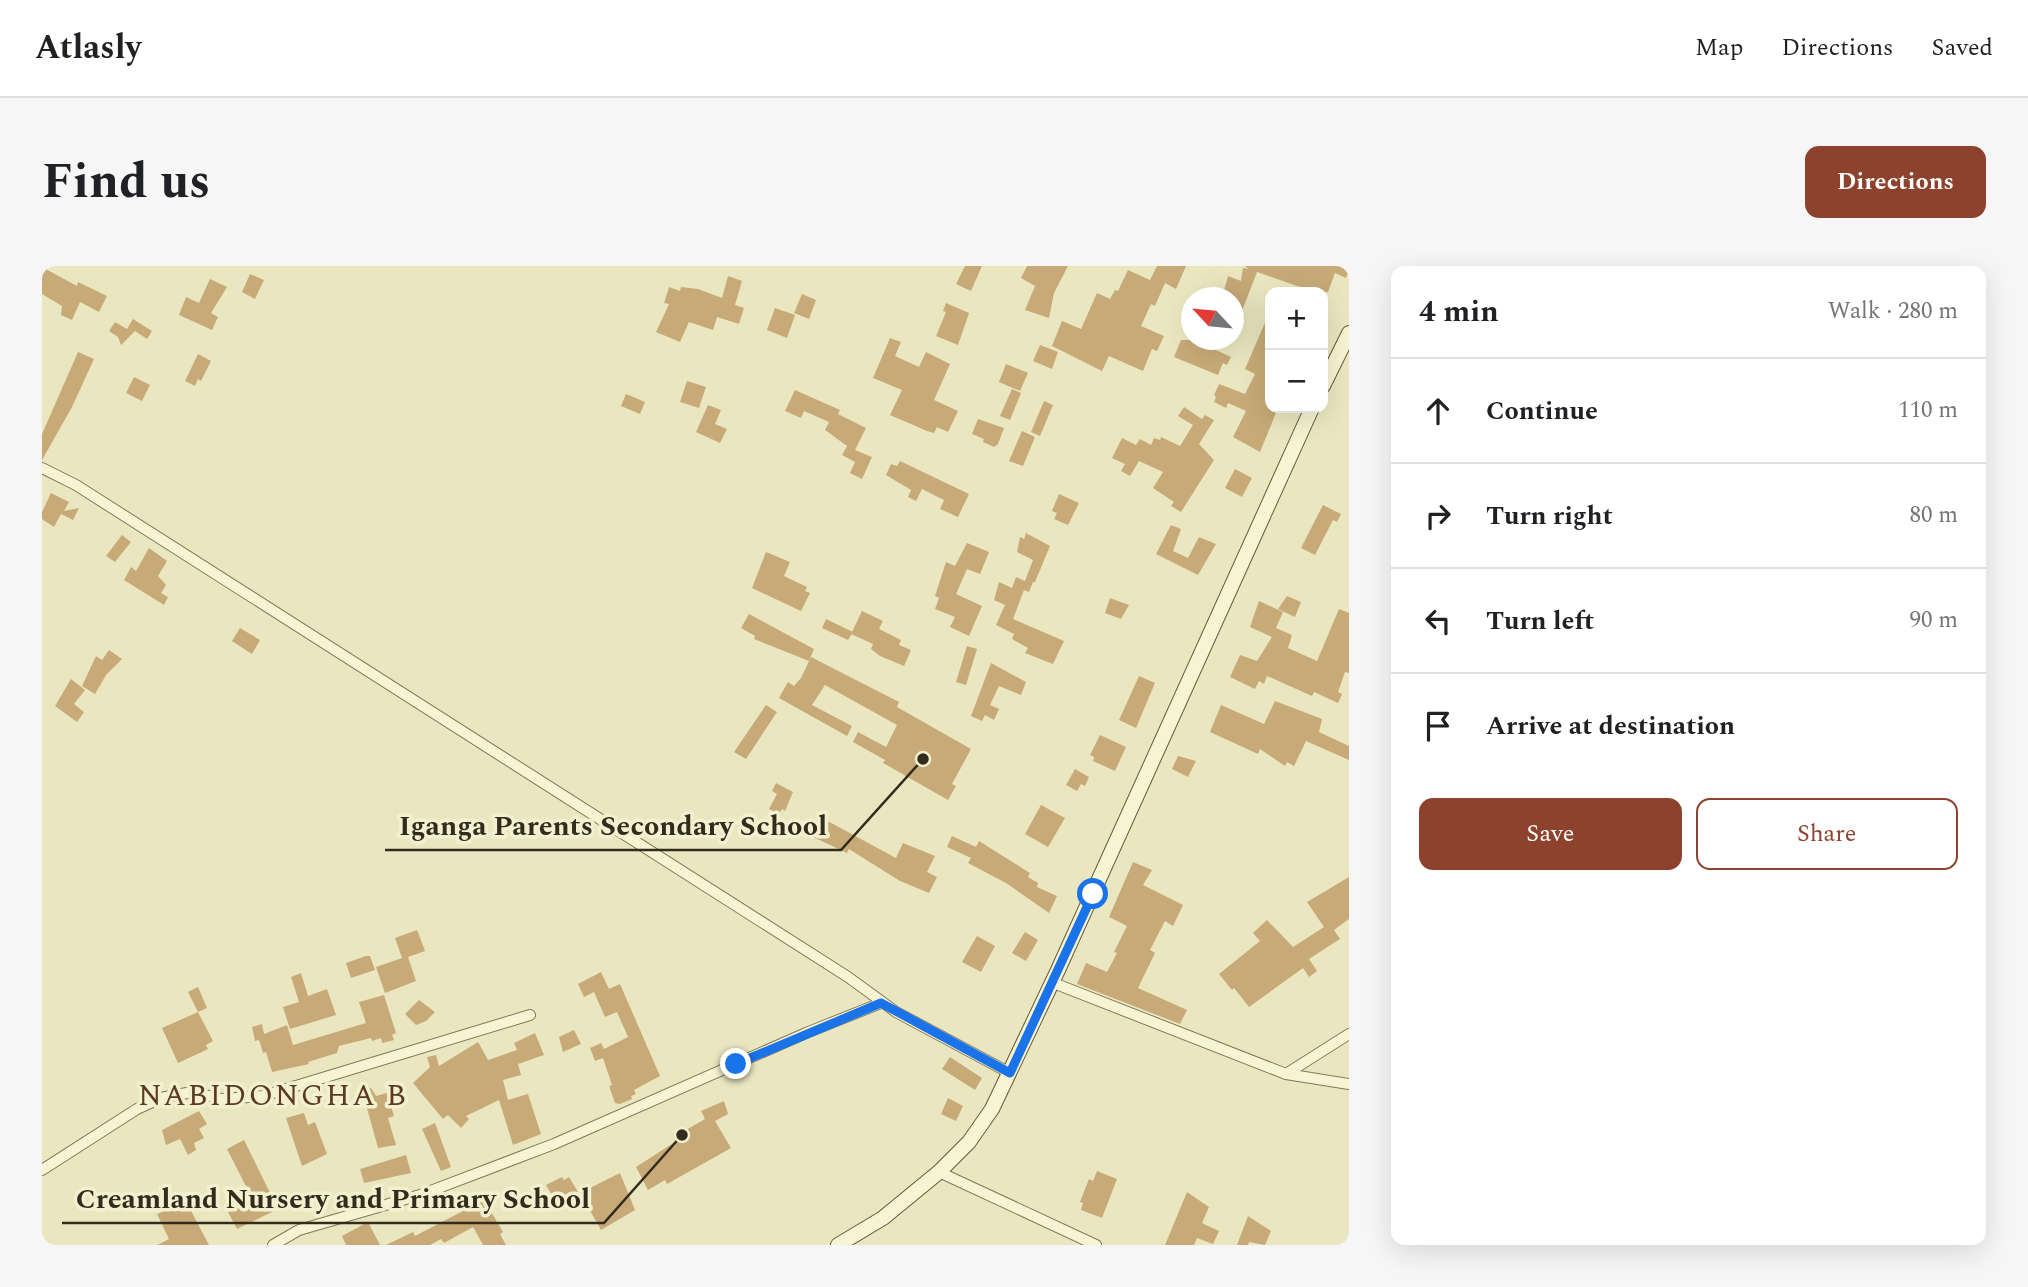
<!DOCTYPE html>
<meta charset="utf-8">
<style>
:root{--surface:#fff;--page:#f6f6f6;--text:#202124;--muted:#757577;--line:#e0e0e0;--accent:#8d422d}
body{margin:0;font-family:Spectral,serif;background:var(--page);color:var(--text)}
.controls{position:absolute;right:21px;top:21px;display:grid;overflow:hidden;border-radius:14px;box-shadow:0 7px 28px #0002}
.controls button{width:63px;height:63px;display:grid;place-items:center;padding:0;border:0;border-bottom:2px solid var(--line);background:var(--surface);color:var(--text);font:35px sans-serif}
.compass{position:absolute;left:1139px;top:21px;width:63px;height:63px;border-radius:50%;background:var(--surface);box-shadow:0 7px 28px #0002;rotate:296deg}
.stop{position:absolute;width:21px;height:21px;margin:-16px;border:5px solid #1a73e8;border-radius:50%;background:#fff}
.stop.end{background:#1a73e8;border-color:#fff;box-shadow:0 2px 7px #0008}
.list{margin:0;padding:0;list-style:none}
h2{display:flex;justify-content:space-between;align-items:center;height:91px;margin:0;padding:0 28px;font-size:30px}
h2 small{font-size:23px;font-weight:400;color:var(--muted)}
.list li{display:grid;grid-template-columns:46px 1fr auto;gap:21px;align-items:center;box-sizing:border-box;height:105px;padding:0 28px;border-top:2px solid var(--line)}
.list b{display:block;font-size:26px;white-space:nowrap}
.list em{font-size:23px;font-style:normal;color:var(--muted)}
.actions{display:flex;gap:14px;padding:21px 28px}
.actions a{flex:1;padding:16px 0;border:2px solid var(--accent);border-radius:14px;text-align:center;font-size:24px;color:var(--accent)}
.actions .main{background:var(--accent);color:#fff}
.icon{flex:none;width:38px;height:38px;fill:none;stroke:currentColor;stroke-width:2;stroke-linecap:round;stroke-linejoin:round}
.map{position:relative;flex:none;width:1307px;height:979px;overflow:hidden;border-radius:14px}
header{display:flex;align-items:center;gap:42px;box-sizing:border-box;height:98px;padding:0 35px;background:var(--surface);border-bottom:2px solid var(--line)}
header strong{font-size:33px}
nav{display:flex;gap:38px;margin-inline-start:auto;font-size:24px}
.intro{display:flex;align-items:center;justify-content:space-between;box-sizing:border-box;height:168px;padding:0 42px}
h1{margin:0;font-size:49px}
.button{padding:18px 32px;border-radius:14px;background:var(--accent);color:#fff;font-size:24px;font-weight:700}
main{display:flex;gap:42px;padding:0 42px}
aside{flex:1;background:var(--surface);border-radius:14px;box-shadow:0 7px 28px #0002}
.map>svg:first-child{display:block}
.building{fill:#c7aa78}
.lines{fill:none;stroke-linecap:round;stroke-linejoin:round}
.street-casing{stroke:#827859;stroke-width:12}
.secondary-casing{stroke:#64593c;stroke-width:16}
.street{stroke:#f6f4d2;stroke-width:10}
.secondary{stroke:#f6f4d2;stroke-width:14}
.route{stroke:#1a73e8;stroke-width:9}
.labels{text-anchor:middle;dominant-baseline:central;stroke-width:7;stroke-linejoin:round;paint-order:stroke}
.quarter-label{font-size:30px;letter-spacing:2px;fill:#5c3a1f;stroke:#f2f0cf}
.leader{fill:none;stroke:#332c1d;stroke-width:2.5}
.callout-dot{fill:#332c1d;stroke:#f2f0cf;stroke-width:2.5}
.callout-label{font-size:28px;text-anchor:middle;font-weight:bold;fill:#332c1d;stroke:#f2f0cf;stroke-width:7;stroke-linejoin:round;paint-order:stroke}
</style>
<header>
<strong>Atlasly</strong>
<nav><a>Map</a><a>Directions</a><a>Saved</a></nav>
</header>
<div class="intro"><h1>Find us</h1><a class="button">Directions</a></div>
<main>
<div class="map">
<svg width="1307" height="979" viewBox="0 0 1307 979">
<rect width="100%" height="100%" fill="#eae7c0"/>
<g class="building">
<path d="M 923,0 L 940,0 L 929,25 L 914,18 Z"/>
<path d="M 985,0 L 1026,0 L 1012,27 L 1007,52 L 983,44 L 993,20 L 979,12 Z"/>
<path d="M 1115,0 L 1144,0 L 1134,23 L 1123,17 L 1113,40 L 1109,38 L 1099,60 L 1122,70 L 1115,85 L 1110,83 L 1101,105 L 1067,90 L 1060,105 L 1010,80 L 1020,55 L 1039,63 L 1055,27 L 1068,33 L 1073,24 L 1076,25 L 1086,4 L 1108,14 Z"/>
<path d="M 1203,0 L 1307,0 L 1307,4 L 1304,12 L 1293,7 L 1286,26 L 1263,26 L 1256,24 L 1258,21 L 1215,6 L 1200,45 L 1192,43 L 1192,32 L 1180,32 L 1186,10 L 1199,15 L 1201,2 L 1207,3 Z"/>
<path d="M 0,1 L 35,20 L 36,16 L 65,30 L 57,46 L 38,36 L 30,54 L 19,49 L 20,40 L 0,28 Z"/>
<path d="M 208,8 L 222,14 L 213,33 L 200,26 Z"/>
<path d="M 686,10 L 700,15 L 693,39 L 702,42 L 697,58 L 675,51 L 671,64 L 647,56 L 638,76 L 614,66 L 627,38 L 622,37 L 627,21 L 638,25 L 639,21 L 656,23 L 680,32 Z"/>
<path d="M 168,13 L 185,21 L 169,47 L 176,51 L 170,64 L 137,49 L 144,31 L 157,37 Z"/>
<path d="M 760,28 L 774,34 L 767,53 L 752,47 Z"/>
<path d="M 904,37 L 927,47 L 916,79 L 894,70 L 904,46 L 901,45 Z"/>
<path d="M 733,42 L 753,49 L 745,72 L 725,64 Z"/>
<path d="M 1228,45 L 1228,142 L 1236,142 L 1218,186 L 1191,171 L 1204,145 L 1186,137 L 1184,142 L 1172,136 L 1174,131 L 1172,129 L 1177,118 L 1203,128 L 1213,108 L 1203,103 Z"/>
<path d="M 91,53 L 110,65 L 105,73 L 93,65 L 79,79 L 76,71 L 67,65 L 73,56 L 85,63 Z"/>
<path d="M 848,72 L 859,76 L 853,90 L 877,101 L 884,86 L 908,98 L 892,134 L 916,145 L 906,166 L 895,161 L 892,167 L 885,165 L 848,149 L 860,124 L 831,112 Z"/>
<path d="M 1139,74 L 1152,74 L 1189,91 L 1185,99 L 1181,97 L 1176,109 L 1132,91 Z"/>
<path d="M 998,79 L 1016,86 L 1010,103 L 991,95 Z"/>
<path d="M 36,86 L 52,93 L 30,141 L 0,194 L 0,168 Z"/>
<path d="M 156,88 L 169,95 L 159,115 L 156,113 L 153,120 L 143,115 Z"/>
<path d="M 964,98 L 986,107 L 978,125 L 957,116 Z"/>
<path d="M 92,111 L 108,119 L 100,135 L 84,127 Z"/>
<path d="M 645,115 L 664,121 L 657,142 L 638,136 Z"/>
<path d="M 970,123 L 979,127 L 968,154 L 958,150 Z"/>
<path d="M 753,124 L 798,144 L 796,148 L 824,162 L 813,184 L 830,191 L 820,213 L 808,207 L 813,196 L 800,189 L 805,180 L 783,164 L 787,156 L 762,145 L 759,152 L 743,145 Z"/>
<path d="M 584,128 L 603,136 L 598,148 L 579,140 Z"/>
<path d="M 1002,135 L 1011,139 L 998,170 L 989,166 Z"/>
<path d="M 666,139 L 679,144 L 673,158 L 685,163 L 678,177 L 654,166 Z"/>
<path d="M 1142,141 L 1160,153 L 1163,149 L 1172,154 L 1157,178 L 1172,194 L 1139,246 L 1129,240 L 1132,236 L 1111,222 L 1121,206 L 1097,195 L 1088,210 L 1079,205 L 1083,198 L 1070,192 L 1080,172 L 1094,179 L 1098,173 L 1109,179 L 1112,172 L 1118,174 L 1119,171 L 1138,180 L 1151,159 L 1136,150 Z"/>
<path d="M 936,153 L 962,162 L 956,178 L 952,181 L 941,176 L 942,173 L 930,168 Z"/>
<path d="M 980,165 L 993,171 L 981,200 L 967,195 Z"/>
<path d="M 858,195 L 927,228 L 916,251 L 898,243 L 902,234 L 880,223 L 874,235 L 866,231 L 869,224 L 844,209 L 849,198 L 855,200 Z"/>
<path d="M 1193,203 L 1210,212 L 1200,231 L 1183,222 Z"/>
<path d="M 9,227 L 27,236 L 22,245 L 37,242 L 31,254 L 19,248 L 12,261 L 0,253 L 0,246 Z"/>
<path d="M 1017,228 L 1037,237 L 1026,259 L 1012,253 L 1015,247 L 1010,245 Z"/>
<path d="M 1281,239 L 1299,248 L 1295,256 L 1291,254 L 1273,289 L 1259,282 Z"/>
<path d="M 1129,259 L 1139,263 L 1131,285 L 1146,292 L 1157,271 L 1174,278 L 1156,309 L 1114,288 Z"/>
<path d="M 984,267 L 1008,280 L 993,316 L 991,316 L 987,326 L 982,324 L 971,353 L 1022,375 L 1011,398 L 983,387 L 986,382 L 970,373 L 972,368 L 954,359 L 963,339 L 952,334 L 957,316 L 970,322 L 974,311 L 983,315 L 991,294 L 975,286 L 978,271 L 982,273 Z"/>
<path d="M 80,269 L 89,276 L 73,296 L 64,290 Z"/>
<path d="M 925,277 L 947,286 L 938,308 L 925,303 L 914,328 L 940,340 L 927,370 L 908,361 L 913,351 L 893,343 L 897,332 L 893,330 L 904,296 L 913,300 Z"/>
<path d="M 107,282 L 125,295 L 116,310 L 124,319 L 119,327 L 126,331 L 122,339 L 82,314 L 89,301 L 94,305 Z"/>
<path d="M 724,286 L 748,296 L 742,310 L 765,321 L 763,325 L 768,327 L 759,345 L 710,322 Z"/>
<path d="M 1245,330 L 1259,336 L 1253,351 L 1236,343 Z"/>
<path d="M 1068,332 L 1087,339 L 1079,353 L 1063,347 Z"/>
<path d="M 1217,335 L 1241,346 L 1234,362 L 1250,369 L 1246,382 L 1275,395 L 1297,343 L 1307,347 L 1307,407 L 1303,406 L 1296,426 L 1300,428 L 1296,437 L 1272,426 L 1270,430 L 1225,410 L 1222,418 L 1217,415 L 1213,423 L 1188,411 L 1198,389 L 1215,395 L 1230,371 L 1208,361 Z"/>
<path d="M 820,345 L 841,355 L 837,363 L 859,374 L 857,379 L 869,384 L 862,400 L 838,390 L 829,383 L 831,378 L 809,368 Z"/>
<path d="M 707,348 L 772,383 L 767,395 L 712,373 L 713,370 L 699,362 Z"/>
<path d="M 784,353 L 811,366 L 806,374 L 780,362 Z"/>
<path d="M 198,362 L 218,374 L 210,388 L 190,375 Z"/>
<path d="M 925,380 L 935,383 L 924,419 L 914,416 Z"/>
<path d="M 67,384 L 80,393 L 64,409 L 53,428 L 40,420 L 54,390 L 60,394 Z"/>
<path d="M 769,391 L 857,436 L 855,441 L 929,483 L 910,518 L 914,520 L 906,534 L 841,497 L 843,494 L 811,476 L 816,466 L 844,481 L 855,459 L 783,419 L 770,439 L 810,460 L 805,470 L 737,432 L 746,416 L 752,420 L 759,412 Z"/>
<path d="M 949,397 L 984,416 L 979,429 L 957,420 L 948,439 L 957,443 L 952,454 L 943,449 L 940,455 L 929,450 Z"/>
<path d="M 1097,410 L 1113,417 L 1094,462 L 1077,454 Z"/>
<path d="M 29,413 L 43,424 L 32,438 L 42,446 L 35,456 L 13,440 Z"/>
<path d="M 1233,435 L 1280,453 L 1277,466 L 1307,480 L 1307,494 L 1264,475 L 1252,500 L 1245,496 L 1243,500 L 1218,483 L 1216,488 L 1168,466 L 1179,439 L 1222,458 Z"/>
<path d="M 724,439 L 735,446 L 704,493 L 692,486 Z"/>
<path d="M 1058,469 L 1084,481 L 1073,505 L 1051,495 L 1052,491 L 1048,489 Z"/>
<path d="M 1136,490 L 1154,495 L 1146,511 L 1130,503 Z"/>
<path d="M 1033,503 L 1047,511 L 1043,520 L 1039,518 L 1035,525 L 1024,519 Z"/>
<path d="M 734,517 L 751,526 L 743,545 L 740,543 L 737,548 L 727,543 L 735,528 L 730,525 Z"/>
<path d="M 999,539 L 1023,552 L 1006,581 L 983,568 Z"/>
<path d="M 780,552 L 854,592 L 861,577 L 893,590 L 885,606 L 895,611 L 887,627 L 858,615 L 807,583 L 805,587 L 771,571 Z"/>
<path d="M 910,570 L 934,581 L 937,575 L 988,607 L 986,611 L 996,617 L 995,621 L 1015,630 L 1007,647 L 964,617 L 926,597 L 929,592 L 905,581 Z"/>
<path d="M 1091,596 L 1110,604 L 1101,619 L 1141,639 L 1131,660 L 1123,655 L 1108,684 L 1113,687 L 1096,722 L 1145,744 L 1138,758 L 1035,718 L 1044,697 L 1065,706 L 1075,687 L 1072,686 L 1085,660 L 1067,651 Z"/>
<path d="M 1307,611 L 1307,653 L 1292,664 L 1298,673 L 1267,693 L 1275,705 L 1267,711 L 1261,702 L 1207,741 L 1192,722 L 1190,724 L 1177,708 L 1218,675 L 1211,667 L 1225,654 L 1251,681 L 1282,661 L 1265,636 Z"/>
<path d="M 375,664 L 383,685 L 366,691 L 374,715 L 343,727 L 334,701 L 360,692 L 353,672 Z"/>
<path d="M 983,666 L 996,674 L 984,695 L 970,687 Z"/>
<path d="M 935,670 L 953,680 L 939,706 L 920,696 Z"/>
<path d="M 324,690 L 328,690 L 333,704 L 309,712 L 304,697 Z"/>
<path d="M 559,706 L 567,723 L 578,718 L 618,810 L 592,824 L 594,828 L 589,830 L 590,833 L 578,838 L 573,837 L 567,820 L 570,819 L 561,792 L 553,795 L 548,782 L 559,777 L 562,783 L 586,771 L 575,746 L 563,751 L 552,726 L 542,731 L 536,718 Z"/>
<path d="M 259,707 L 266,730 L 285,723 L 294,749 L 248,763 L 241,741 L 257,736 L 249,711 Z"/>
<path d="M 156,721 L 165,742 L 156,746 L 171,775 L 164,779 L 166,783 L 136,797 L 120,762 L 156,746 L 146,726 Z"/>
<path d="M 342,729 L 354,767 L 350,769 L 352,774 L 340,777 L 339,772 L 330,775 L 329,772 L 297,780 L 295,787 L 266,796 L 267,798 L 230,806 L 224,786 L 221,787 L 217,774 L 213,775 L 210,761 L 220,758 L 222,768 L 245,759 L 251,779 L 324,757 L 317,736 Z"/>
<path d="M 377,734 L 393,746 L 384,755 L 374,759 L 363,748 Z"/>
<path d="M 532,764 L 539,778 L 521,786 L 517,771 Z"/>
<path d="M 493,767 L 502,789 L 476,798 L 479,809 L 461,814 L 466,834 L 486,828 L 499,868 L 471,879 L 457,834 L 424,850 L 427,853 L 419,862 L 406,849 L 401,853 L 371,817 L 388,801 L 385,791 L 394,789 L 397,800 L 436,776 L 446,794 L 475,784 L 472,777 Z"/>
<path d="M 908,791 L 940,812 L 933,824 L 900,803 Z"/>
<path d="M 329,822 L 334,830 L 345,827 L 352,850 L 346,852 L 354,879 L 336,882 L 320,824 Z"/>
<path d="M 906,832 L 921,840 L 914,855 L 899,848 Z"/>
<path d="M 682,835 L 686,848 L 673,855 L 689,882 L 625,918 L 623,914 L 606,924 L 594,901 L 647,867 L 644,864 L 663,853 L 659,845 Z"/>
<path d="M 157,845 L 165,858 L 157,863 L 162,872 L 152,877 L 154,884 L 146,889 L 138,873 L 124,879 L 120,864 Z"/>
<path d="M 262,847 L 266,859 L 273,856 L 285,888 L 260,900 L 244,852 Z"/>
<path d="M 393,857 L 409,901 L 399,905 L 380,863 Z"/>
<path d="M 202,874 L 236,943 L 195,963 L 186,946 L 211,934 L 185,883 Z"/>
<path d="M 364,889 L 369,907 L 322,917 L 318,903 Z"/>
<path d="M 1055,905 L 1075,913 L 1060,952 L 1039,944 L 1041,937 L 1038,936 L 1047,913 L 1051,915 Z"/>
<path d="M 578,907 L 593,944 L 559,964 L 538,927 Z"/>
<path d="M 520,911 L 522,914 L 527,911 L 536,926 L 515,938 L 504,919 Z"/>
<path d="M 1145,926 L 1167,941 L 1160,957 L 1177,965 L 1171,978 L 1155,972 L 1152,979 L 1123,979 Z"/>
<path d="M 140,927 L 159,964 L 167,979 L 115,979 L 127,973 L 115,948 L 122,945 L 117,937 Z"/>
<path d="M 442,934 L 461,966 L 458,968 L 464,979 L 441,979 L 431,961 L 402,977 L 399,973 L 388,979 L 344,979 L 371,966 L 373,970 Z"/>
<path d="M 1206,950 L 1229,965 L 1223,979 L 1207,976 L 1206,979 L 1195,979 Z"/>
<path d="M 326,956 L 338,979 L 304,979 L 300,970 Z"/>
</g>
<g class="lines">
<g class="street-casing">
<g id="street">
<path d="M 0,202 L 34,219 L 806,711 L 854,746 L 968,807"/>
<path d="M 1009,716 L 1244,808 L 1307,818"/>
<path d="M 1244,808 L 1307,768"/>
<path d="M 0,904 L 95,843 L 119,832 L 150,826 L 180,833 L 221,830 L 488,749"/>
<path d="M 897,906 L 1054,979"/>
<path d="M 231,979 L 257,964 L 378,929 L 512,878 L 764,767 L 839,737"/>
</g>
</g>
<g class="secondary-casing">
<g id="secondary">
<path d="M 1281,120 L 1307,67"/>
<path d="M 796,979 L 841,952 L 897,906 L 927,876 L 950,843 L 1016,704 L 1270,142"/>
</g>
</g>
<use href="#street" class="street"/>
<use href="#secondary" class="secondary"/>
</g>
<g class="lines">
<path class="route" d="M 694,798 L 839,737 L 968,807 L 1051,628"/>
</g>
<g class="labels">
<g class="quarter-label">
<text x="231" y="830">NABIDONGHA B</text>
</g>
</g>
<path class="leader" d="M881 493L799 584H343M640 869L562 957H20"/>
<g class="callout-dot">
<circle cx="881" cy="493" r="7"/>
<circle cx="640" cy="869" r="7"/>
</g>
<g class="callout-label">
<text x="571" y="569">Iganga Parents Secondary School</text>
<text x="291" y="942">Creamland Nursery and Primary School</text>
</g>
</svg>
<div class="controls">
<button>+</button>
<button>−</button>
</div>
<svg class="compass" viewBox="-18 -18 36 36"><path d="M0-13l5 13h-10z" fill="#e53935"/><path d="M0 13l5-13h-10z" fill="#757577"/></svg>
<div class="stop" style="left:1051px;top:628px"></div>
<div class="stop end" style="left:694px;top:798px"></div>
</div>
<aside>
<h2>4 min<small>Walk · 280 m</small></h2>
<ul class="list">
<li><svg class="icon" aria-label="ahead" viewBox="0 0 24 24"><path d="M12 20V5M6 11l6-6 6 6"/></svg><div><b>Continue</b></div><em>110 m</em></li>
<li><svg class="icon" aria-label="right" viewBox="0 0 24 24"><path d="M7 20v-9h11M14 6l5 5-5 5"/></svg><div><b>Turn right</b></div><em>80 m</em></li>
<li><svg class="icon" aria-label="left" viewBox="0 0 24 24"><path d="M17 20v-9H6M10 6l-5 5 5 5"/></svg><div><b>Turn left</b></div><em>90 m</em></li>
<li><svg class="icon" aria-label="arrive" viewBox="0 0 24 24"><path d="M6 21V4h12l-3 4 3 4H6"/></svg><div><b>Arrive at destination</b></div></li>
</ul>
<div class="actions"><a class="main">Save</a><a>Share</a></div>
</aside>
</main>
